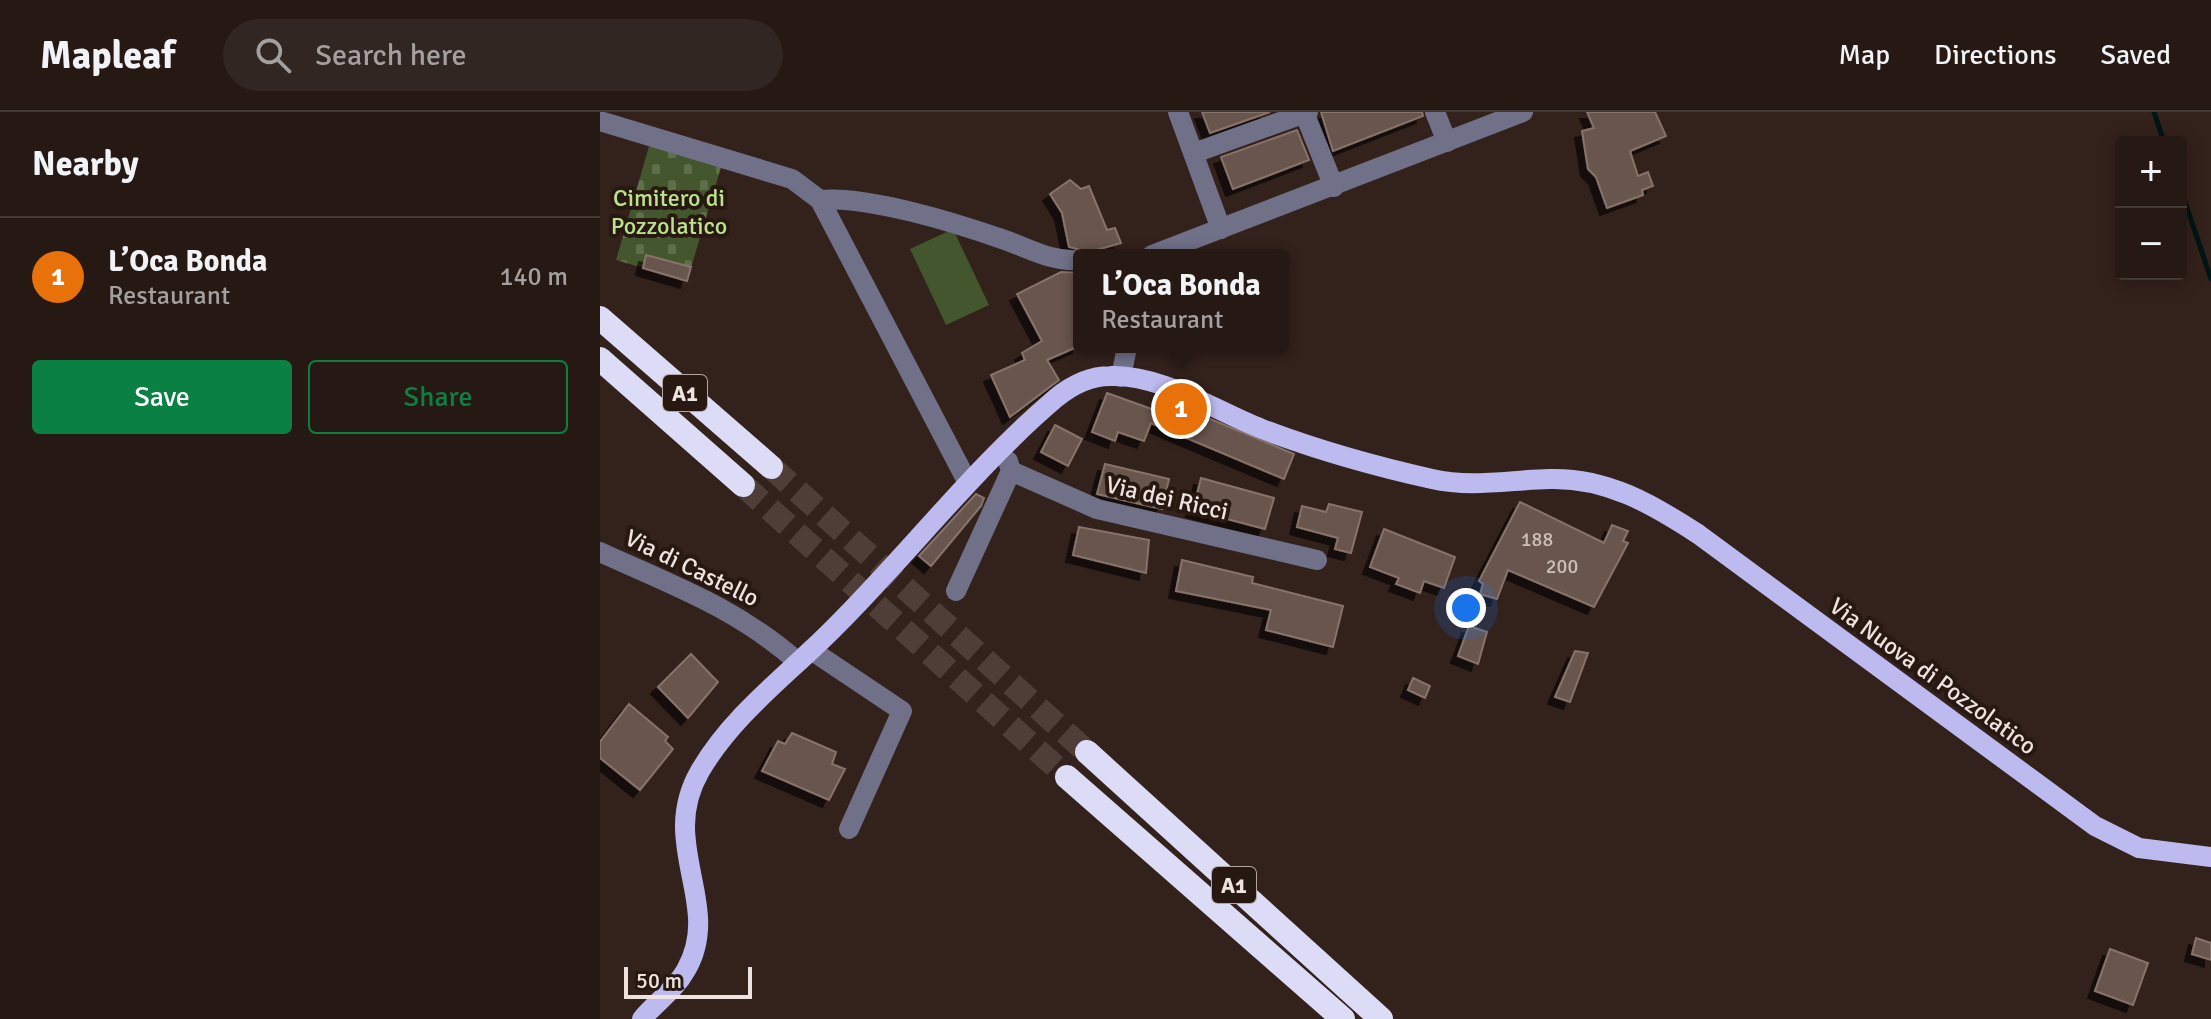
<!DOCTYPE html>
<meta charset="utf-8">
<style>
:root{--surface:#261914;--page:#322622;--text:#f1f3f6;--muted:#a4a0a0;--line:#423834;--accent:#0b8043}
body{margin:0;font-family:Signika,sans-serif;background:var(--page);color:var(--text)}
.controls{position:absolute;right:24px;top:24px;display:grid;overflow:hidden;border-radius:8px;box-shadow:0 4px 20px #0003}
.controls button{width:72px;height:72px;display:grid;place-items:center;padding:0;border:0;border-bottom:2px solid var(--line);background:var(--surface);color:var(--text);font:40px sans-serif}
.scale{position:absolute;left:24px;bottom:20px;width:128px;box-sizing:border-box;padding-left:8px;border:4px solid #efe3df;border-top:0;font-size:22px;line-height:28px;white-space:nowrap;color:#efe3df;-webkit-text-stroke:6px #281812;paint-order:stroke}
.you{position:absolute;left:866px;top:496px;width:28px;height:28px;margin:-20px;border:6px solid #fff;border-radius:50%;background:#1a73e8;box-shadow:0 0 0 12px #1a73e833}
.badge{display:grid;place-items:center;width:52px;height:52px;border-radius:50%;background:var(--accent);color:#fff;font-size:26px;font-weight:700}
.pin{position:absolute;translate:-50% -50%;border:4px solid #fff;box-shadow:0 2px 8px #0006}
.popup{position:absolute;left:473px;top:137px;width:216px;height:104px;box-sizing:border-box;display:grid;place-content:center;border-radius:8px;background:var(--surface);filter:drop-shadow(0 2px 6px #0005);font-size:26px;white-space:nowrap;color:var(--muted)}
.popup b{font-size:30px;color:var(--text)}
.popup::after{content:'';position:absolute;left:50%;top:100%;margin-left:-16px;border:16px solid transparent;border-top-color:var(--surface)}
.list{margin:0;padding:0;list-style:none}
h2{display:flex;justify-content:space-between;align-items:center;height:104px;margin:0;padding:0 32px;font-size:34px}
h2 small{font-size:26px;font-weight:400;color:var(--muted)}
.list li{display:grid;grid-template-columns:52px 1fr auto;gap:24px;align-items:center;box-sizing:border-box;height:120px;padding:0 32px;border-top:2px solid var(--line)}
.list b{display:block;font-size:30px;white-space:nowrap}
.list p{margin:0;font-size:26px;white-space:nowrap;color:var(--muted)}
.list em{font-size:26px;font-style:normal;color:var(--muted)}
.actions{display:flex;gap:16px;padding:24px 32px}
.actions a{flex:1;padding:18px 0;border:2px solid var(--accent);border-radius:8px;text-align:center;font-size:28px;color:var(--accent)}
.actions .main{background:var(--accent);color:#fff}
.icon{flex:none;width:44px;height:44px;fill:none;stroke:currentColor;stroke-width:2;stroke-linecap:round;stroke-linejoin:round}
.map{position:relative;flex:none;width:1611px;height:907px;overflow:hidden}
header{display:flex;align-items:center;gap:48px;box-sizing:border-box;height:112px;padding:0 40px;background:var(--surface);border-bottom:2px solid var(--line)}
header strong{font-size:38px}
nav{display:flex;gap:44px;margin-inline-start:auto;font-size:28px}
.search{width:560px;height:72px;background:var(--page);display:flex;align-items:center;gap:20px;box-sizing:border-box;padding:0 28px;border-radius:44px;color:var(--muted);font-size:30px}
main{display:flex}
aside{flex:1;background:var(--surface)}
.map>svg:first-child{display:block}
.cemetery{fill:url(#cemetery-stones)}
.park{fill:#44562d}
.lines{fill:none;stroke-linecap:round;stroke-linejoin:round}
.stream{stroke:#001516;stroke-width:5}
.building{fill:#68544d;stroke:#88736b;stroke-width:2;filter:url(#shadow)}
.highway-tunnel{stroke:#4f3e38;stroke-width:24;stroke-dasharray:24 12;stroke-linecap:butt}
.minor{stroke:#707089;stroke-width:20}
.major{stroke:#bcbaef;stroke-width:20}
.highway{stroke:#dcdcf6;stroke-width:24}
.labels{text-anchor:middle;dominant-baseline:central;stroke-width:8;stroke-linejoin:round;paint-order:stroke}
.number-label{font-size:20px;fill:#cdbfba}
.shield{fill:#281812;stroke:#b3a6a2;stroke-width:2}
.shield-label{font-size:22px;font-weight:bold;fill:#efe3df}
.park-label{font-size:24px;fill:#bce28d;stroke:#281812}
.street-label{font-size:24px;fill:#efe3df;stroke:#281812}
</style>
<header>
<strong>Mapleaf</strong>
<div class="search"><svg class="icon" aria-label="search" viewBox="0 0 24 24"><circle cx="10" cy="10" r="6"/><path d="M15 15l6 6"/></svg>Search here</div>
<nav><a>Map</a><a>Directions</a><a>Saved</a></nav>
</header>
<main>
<aside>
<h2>Nearby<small></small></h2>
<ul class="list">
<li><span class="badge" style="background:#e8710a">1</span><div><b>L’Oca Bonda</b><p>Restaurant</p></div><em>140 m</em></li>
</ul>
<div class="actions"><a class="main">Save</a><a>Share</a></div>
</aside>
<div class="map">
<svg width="1611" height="907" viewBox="0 0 1611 907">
<defs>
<pattern id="cemetery-stones" width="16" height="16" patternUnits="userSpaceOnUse" patternTransform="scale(2)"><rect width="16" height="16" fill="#44562d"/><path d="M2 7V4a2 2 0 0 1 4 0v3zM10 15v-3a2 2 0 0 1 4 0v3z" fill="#5f6e4b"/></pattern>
<filter id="shadow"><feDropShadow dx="-7" dy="7" stdDeviation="0" flood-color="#0009"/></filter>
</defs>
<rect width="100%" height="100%" fill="#33211b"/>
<path class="cemetery" d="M 50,31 L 122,52 L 87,169 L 16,148 Z"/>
<path class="park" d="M 353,117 L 389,193 L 346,213 L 310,137 Z"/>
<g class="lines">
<g class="stream">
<path d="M 1554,0 L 1564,30"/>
<path d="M 1581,78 L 1611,167"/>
</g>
</g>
<g class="building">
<path d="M 602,0 L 670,0 L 610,21 Z"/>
<path d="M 721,0 L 822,0 L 823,4 L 733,39 Z"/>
<path d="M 987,0 L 1055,0 L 1066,24 L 1030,39 L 1038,64 L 1048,60 L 1053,74 L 1042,78 L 1043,83 L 1007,96 L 996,65 L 988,57 L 982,19 L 994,16 Z"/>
<path d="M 697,18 L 709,48 L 633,77 L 621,45 Z"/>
<path d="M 470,68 L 481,77 L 489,74 L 507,118 L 515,116 L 521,131 L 489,140 L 469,135 L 462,101 L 450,82 Z"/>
<path d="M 46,143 L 91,155 L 87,169 L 43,156 Z"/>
<path d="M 461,160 L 479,161 L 479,234 L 447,248 L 459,268 L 410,305 L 391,263 L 425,248 L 422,241 L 442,229 L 417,182 Z"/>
<path d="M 507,281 L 560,300 L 565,288 L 694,342 L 684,367 L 551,311 L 544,329 L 518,320 L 515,329 L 492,320 Z"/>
<path d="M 455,313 L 482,327 L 468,354 L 441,340 Z"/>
<path d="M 505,352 L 569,367 L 562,397 L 497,382 Z"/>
<path d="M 601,366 L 674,386 L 665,417 L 593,398 Z"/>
<path d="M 376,382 L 384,386 L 381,394 L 331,454 L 319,444 Z"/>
<path d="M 920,390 L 1004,431 L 1012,413 L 1028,419 L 1023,429 L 1028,431 L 994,495 L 908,458 L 897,487 L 880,482 L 883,472 L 879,469 Z"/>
<path d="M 729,392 L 762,400 L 751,441 L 735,437 L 738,426 L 697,415 L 702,394 L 726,400 Z"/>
<path d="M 479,415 L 549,428 L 546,461 L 473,443 Z"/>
<path d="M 784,417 L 855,445 L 844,476 L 824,469 L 820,481 L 796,472 L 799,466 L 770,455 Z"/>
<path d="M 582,448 L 653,465 L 652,471 L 743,494 L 733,535 L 666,518 L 671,498 L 576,479 Z"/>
<path d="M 869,514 L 887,520 L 878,552 L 858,544 Z"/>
<path d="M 975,539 L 988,541 L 970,590 L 955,585 Z"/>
<path d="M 91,542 L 118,570 L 88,606 L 58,575 Z"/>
<path d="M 813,566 L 830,574 L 825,586 L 808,578 Z"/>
<path d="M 29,592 L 68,625 L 65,629 L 73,637 L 40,678 L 0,646 L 0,630 Z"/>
<path d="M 192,621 L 236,640 L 232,652 L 245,657 L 229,688 L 162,659 L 178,629 L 185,632 Z"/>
<path d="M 1596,826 L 1611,831 L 1611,848 L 1592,842 Z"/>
<path d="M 1510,837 L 1548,851 L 1533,893 L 1495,879 Z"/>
</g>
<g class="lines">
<g class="highway-tunnel">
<path d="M 171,355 L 487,640"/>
<path d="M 143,373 L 467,665"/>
</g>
<g class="minor">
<path d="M 578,0 L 621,117"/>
<path d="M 704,0 L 734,75"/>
<path d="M 835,0 L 847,30"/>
<path d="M 0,9 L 192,67 L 220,88 L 368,371"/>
<path d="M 594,41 L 708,0"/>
<path d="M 220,88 C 266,83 356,111 402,127 C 429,136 451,150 479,148"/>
<path d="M 552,143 L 923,0"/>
<path d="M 521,265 L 527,235"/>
<path d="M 411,359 L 497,397 L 717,448"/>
<path d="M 0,440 C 74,474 135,495 198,550"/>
<path d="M 356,479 L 411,359 L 408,349"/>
<path d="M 211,538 L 302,599 L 249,717"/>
</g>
<path class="major" d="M 42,907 C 56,890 75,878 86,858 C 124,792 57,733 100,659 C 134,601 190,561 236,514 C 311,439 375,355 456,286 C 472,273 489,264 510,264 C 562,262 615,299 662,317 C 717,338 774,354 832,367 C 871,376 909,368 949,367 C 1006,365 1052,392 1098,422 L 1495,714 L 1539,736 L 1611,745"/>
<g class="highway">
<path d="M 0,206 L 171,355"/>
<path d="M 0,247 L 143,373"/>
<path d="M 487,640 L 781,907"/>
<path d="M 467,665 L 743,907"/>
</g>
</g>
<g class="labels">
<g class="number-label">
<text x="937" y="427">188</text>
<text x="962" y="454">200</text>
</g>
<g class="shield">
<rect x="63" y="263" width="44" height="36" rx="6"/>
<rect x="612" y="755" width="44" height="36" rx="6"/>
</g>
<g class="shield-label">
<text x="85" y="281">A1</text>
<text x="634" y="773">A1</text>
</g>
<g class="park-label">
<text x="69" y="86">Cimitero di<tspan x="69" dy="28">Pozzolatico</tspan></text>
</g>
<g class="street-label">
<text transform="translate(567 386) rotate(13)">Via dei Ricci</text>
<text transform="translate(92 456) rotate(26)">Via di Castello</text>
<text transform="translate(1333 564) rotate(36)">Via Nuova di Pozzolatico</text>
</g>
</g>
</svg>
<div class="controls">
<button>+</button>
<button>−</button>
</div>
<div class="scale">50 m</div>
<div class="you"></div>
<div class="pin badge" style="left:581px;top:297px;background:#e8710a">1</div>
<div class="popup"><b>L’Oca Bonda</b>Restaurant</div>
</div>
</main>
